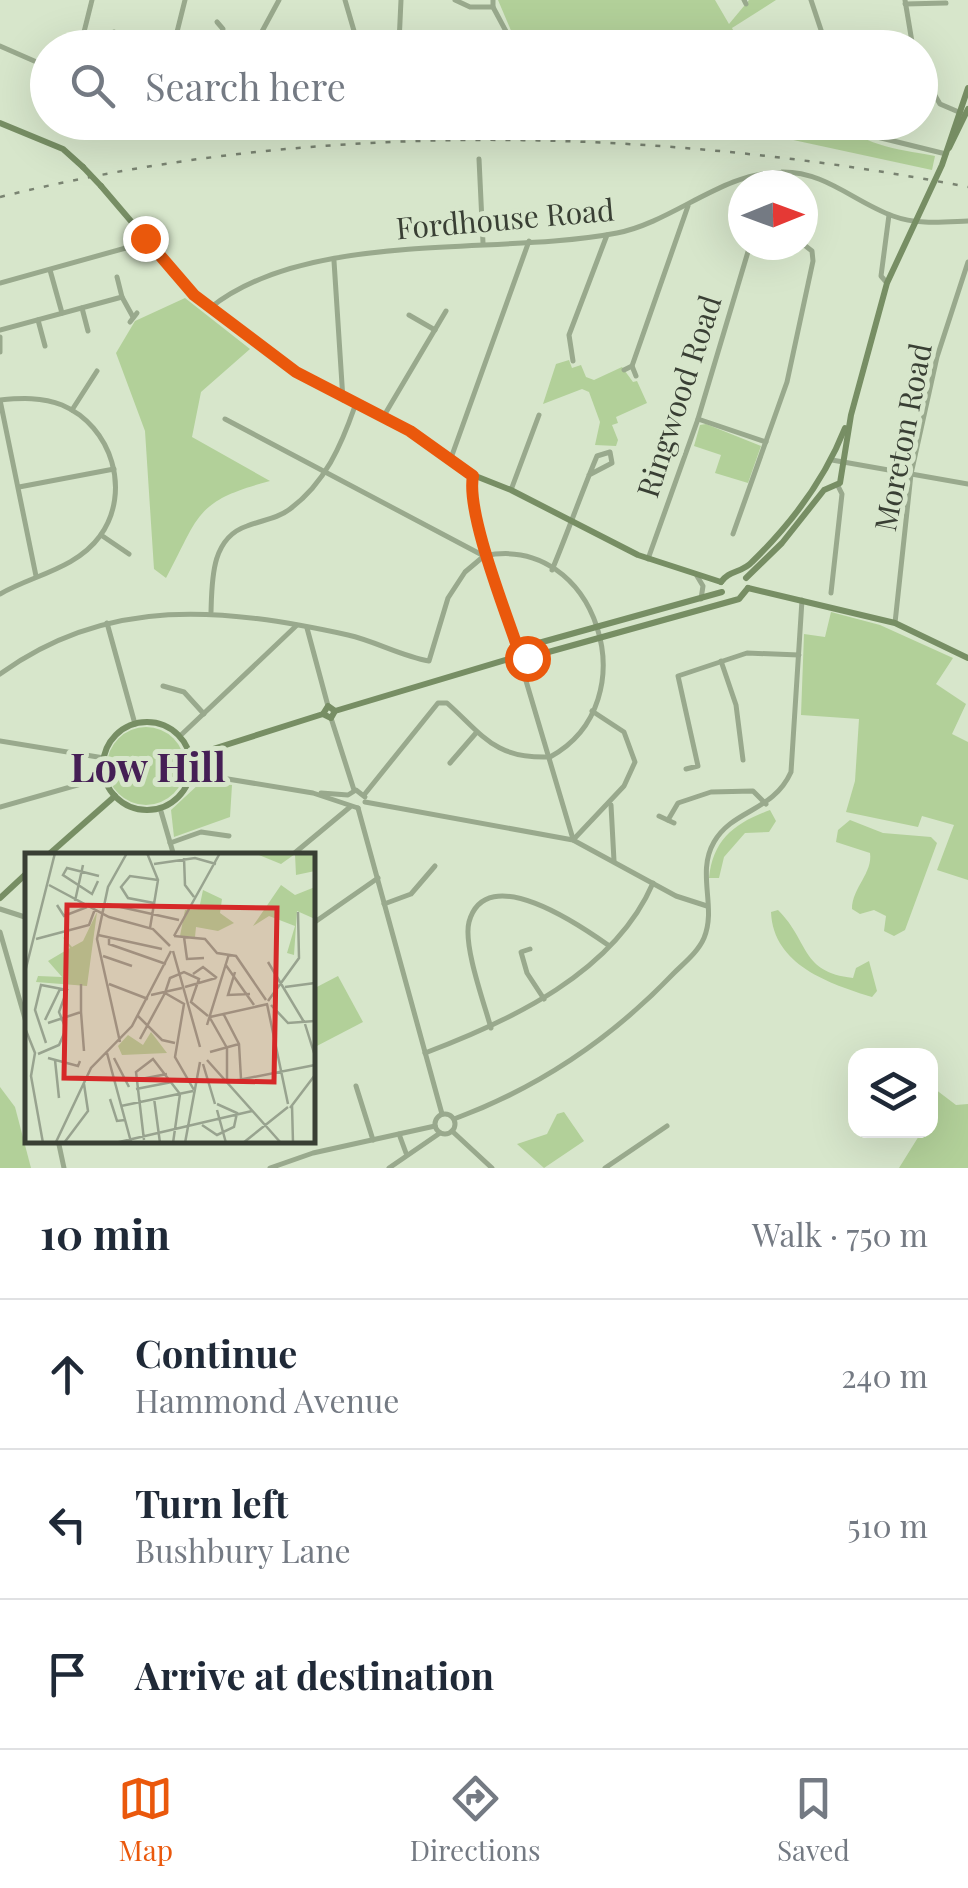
<!DOCTYPE html>
<meta charset="utf-8">
<style>
:root{--surface:#fff;--page:#f2f2f3;--text:#1f2937;--muted:#747a83;--line:#e0e1e3;--accent:#ea580c}
body{margin:0;font-family:"Playfair Display",serif;background:var(--page);color:var(--text)}
.controls{position:absolute;right:30px;bottom:30px;display:grid;overflow:hidden;border-radius:20px;box-shadow:0 10px 40px #0002}
.controls button{width:90px;height:90px;display:grid;place-items:center;padding:0;border:0;border-bottom:2px solid var(--line);background:var(--surface);color:var(--text);font:50px sans-serif}
.compass{position:absolute;left:728px;top:170px;width:90px;height:90px;border-radius:50%;background:var(--surface);box-shadow:0 10px 40px #0002;rotate:89deg}
.stop{position:absolute;width:30px;height:30px;margin:-22px;border:8px solid #ea580c;border-radius:50%;background:#fff}
.stop.end{background:#ea580c;border-color:#fff;box-shadow:0 2px 10px #0008}
.list{margin:0;padding:0;list-style:none}
h2{display:flex;justify-content:space-between;align-items:center;height:130px;margin:0;padding:0 40px;font-size:42px}
h2 small{font-size:32px;font-weight:400;color:var(--muted)}
.list li{display:grid;grid-template-columns:65px 1fr auto;gap:30px;align-items:center;box-sizing:border-box;height:150px;padding:0 40px;border-top:2px solid var(--line)}
.list b{display:block;font-size:38px;white-space:nowrap}
.list p{margin:0;font-size:32px;white-space:nowrap;color:var(--muted)}
.list em{font-size:32px;font-style:normal;color:var(--muted)}
.icon{flex:none;width:55px;height:55px;fill:none;stroke:currentColor;stroke-width:2;stroke-linecap:round;stroke-linejoin:round}
.map{position:relative;flex:none;width:968px;height:1168px;overflow:hidden}
.search{position:absolute;background:var(--surface);box-shadow:0 10px 40px #0002;left:30px;right:30px;top:30px;height:110px;display:flex;align-items:center;gap:25px;box-sizing:border-box;padding:0 35px;border-radius:55px;color:var(--muted);font-size:38px}
.sheet{height:580px;background:var(--surface)}
nav{display:flex;justify-content:space-around;align-items:center;box-sizing:border-box;height:140px;border-top:2px solid var(--line);background:var(--surface);font-size:28px;color:var(--muted)}
nav a{display:grid;justify-items:center;gap:5px}
nav .on{color:var(--accent)}
.map>svg:first-child{display:block}
.green{fill:#b2d099}
.lines{fill:none;stroke-linecap:round;stroke-linejoin:round}
.street{stroke:#99a98d;stroke-width:5}
.secondary{stroke:#778e64;stroke-width:6}
.rail{stroke:#7a8472;stroke-width:2.5;stroke-dasharray:5 10;stroke-linecap:butt}
.secondary-bridge{stroke:#778e64;stroke-width:6}
.route{stroke:#ea580c;stroke-width:12}
.labels{text-anchor:middle;dominant-baseline:central;stroke-width:10;stroke-linejoin:round;paint-order:stroke}
.street-label{font-size:30px;fill:#393f34;stroke:#d7e6cb}
.district-label{font-size:40px;font-weight:bold;fill:#451f55;stroke:#d7e6cb}
.inset-road{fill:none;stroke:#98a38f;stroke-width:2.5}
.view{fill:#d62828;fill-opacity:0.15;stroke:#d62828;stroke-width:5}
.inset-edge{fill:none;stroke:#393f34;stroke-width:5}
</style>
<div class="map">
<svg width="968" height="1168" viewBox="0 0 968 1168">
<rect width="100%" height="100%" fill="#d7e6cb"/>
<g class="green">
<path d="M 498,0 L 715,0 L 729,24 L 749,0 L 776,0 L 732,28 L 742,48 L 518,47 Z"/>
<path d="M 714,123 L 847,123 C 858,146 910,151 935,156 L 932,170 Z"/>
<path d="M 185,298 L 250,349 L 201,392 L 192,437 L 270,481 C 194,501 200,515 166,578 L 154,569 L 145,431 L 116,353 L 135,321 Z"/>
<path d="M 569,360 L 572,368 L 581,365 L 586,377 L 594,380 L 622,367 L 633,382 L 637,381 L 647,403 L 616,417 L 618,423 L 612,425 L 618,440 L 616,446 L 595,445 L 600,422 L 589,392 L 582,389 L 543,404 L 556,364 Z"/>
<path d="M 706,424 L 761,446 L 748,483 L 715,473 L 721,455 L 694,446 L 700,425 Z"/>
<path d="M 831,612 L 880,625 L 953,658 L 936,684 L 966,704 L 952,734 L 968,742 L 968,880 L 937,870 L 954,825 L 922,816 L 918,827 L 846,812 L 855,781 L 859,719 L 801,715 L 804,634 L 825,637 Z"/>
<circle cx="146" cy="766" r="39"/>
<path d="M 200,783 L 232,785 L 230,817 L 174,837 L 171,810 Z"/>
<path d="M 770,810 L 776,821 L 769,832 L 745,833 L 724,857 L 719,878 L 709,878 C 713,839 735,823 770,810 Z"/>
<path d="M 850,820 L 883,833 L 931,837 L 937,843 L 905,930 L 894,936 L 884,931 L 886,916 L 874,910 L 860,914 L 852,909 C 852,888 873,873 870,853 L 836,842 L 838,830 Z"/>
<path d="M 778,910 C 810,942 800,972 853,978 L 856,968 L 869,961 L 877,991 L 872,997 C 830,984 773,965 771,912 Z"/>
<path d="M 338,976 L 363,1022 L 313,1048 L 313,989 Z"/>
<path d="M 931,1086 L 956,1105 L 968,1104 L 968,1168 L 899,1168 L 922,1131 L 930,1130 Z"/>
<path d="M 0,1087 L 15,1107 L 31,1168 L 0,1168 Z"/>
<path d="M 564,1112 L 584,1141 L 544,1168 L 517,1144 L 547,1134 L 557,1114 Z"/>
</g>
<g class="lines">
<g class="street">
<path d="M 345,0 L 359,48"/>
<path d="M 455,0 L 470,7 L 493,7 L 493,0"/>
<path d="M 744,0 L 746,4"/>
<path d="M 811,0 L 827,48"/>
<path d="M 905,0 L 913,48"/>
<path d="M 905,4 L 946,3"/>
<path d="M 493,7 L 515,48"/>
<path d="M 217,22 L 223,29 L 218,48"/>
<path d="M 174,41 L 198,48"/>
<path d="M 399,43 L 401,0"/>
<path d="M 391,44 L 433,41 L 457,48"/>
<path d="M 0,46 L 48,67"/>
<path d="M 80,48 L 92,0"/>
<path d="M 110,48 L 114,32"/>
<path d="M 173,48 L 185,0"/>
<path d="M 253,48 L 279,0"/>
<path d="M 301,48 L 307,35"/>
<path d="M 796,48 L 823,36"/>
<path d="M 920,70 L 940,104 L 961,113"/>
<path d="M 854,122 L 865,134 L 946,154"/>
<path d="M 479,159 L 483,243"/>
<path d="M 334,261 L 343,400"/>
<path d="M 50,270 L 62,313"/>
<path d="M 0,283 L 133,246 L 145,238"/>
<path d="M 887,283 L 881,276 L 889,215"/>
<path d="M 122,297 L 133,317"/>
<path d="M 82,308 L 88,331"/>
<path d="M 210,308 C 308,229 499,256 617,233 C 673,222 723,172 781,172 C 825,171 854,202 893,216 C 917,225 943,222 968,221"/>
<path d="M 409,315 L 435,330"/>
<path d="M 38,320 L 45,346"/>
<path d="M 130,322 L 137,313"/>
<path d="M 0,330 L 122,297 L 117,277"/>
<path d="M 0,337 L 0,352"/>
<path d="M 573,361 L 569,335 L 607,235"/>
<path d="M 632,366 L 688,206"/>
<path d="M 624,370 L 632,366 L 636,376"/>
<path d="M 72,410 L 97,371"/>
<path d="M 225,419 L 484,556"/>
<path d="M 382,419 L 446,311"/>
<path d="M 698,419 L 766,442"/>
<path d="M 451,458 L 529,241"/>
<path d="M 832,460 L 968,484"/>
<path d="M 473,475 L 474,505 L 517,649"/>
<path d="M 19,487 L 114,469"/>
<path d="M 511,490 L 539,415"/>
<path d="M 733,534 L 787,382 L 813,261 L 812,251 L 803,244"/>
<path d="M 101,535 L 129,554"/>
<path d="M 648,559 L 698,419 L 750,245"/>
<path d="M 552,570 C 568,532 581,494 597,456 L 610,452 L 612,463 L 589,475"/>
<path d="M 697,576 L 703,586 L 701,599"/>
<path d="M 831,593 L 842,494 L 838,486"/>
<path d="M 0,594 C 33,575 76,569 100,536 C 132,492 112,426 62,405 C 42,397 21,398 0,400 L 36,576"/>
<path d="M 211,612 C 212,580 211,538 247,526 C 262,520 277,519 290,509 C 325,483 341,446 355,406"/>
<path d="M 107,623 L 135,724"/>
<path d="M 895,623 L 911,474 L 937,357 L 968,262"/>
<path d="M 307,628 L 328,706"/>
<path d="M 721,661 L 736,705 L 743,760"/>
<path d="M 521,664 L 573,839"/>
<path d="M 0,674 C 109,595 224,608 348,635 C 375,641 401,656 429,661 L 448,598 L 465,572 L 484,556 C 596,532 651,702 550,757 C 494,759 483,735 447,703 L 438,703 L 364,795"/>
<path d="M 163,686 L 184,692 L 204,714"/>
<path d="M 331,718 L 354,790"/>
<path d="M 180,736 L 296,626"/>
<path d="M 0,741 L 104,758"/>
<path d="M 450,763 L 476,733"/>
<path d="M 686,769 L 698,766 L 678,676 L 747,653 L 799,655"/>
<path d="M 191,773 L 313,793 L 358,808"/>
<path d="M 321,793 L 348,795 L 356,790 L 365,797"/>
<path d="M 365,802 L 573,840 L 676,896 L 707,906"/>
<path d="M 611,805 L 614,861"/>
<path d="M 0,807 L 95,780 L 94,773"/>
<path d="M 160,808 L 174,856"/>
<path d="M 358,808 L 442,1114"/>
<path d="M 659,816 L 674,823"/>
<path d="M 668,820 L 678,803 L 711,792 L 753,791 L 766,804"/>
<path d="M 573,840 L 624,786 L 635,762 L 624,732 L 592,711"/>
<path d="M 170,843 L 201,832 L 229,836"/>
<path d="M 291,856 L 350,807"/>
<path d="M 384,904 L 411,894 L 435,866"/>
<path d="M 0,909 L 28,918"/>
<path d="M 312,924 L 378,878"/>
<path d="M 0,932 L 28,1029"/>
<path d="M 530,949 L 521,952 L 527,973 L 544,999"/>
<path d="M 491,1028 C 484,1003 463,945 469,922 C 486,860 581,926 608,945"/>
<path d="M 425,1053 C 510,1021 614,973 653,883"/>
<path d="M 356,1086 L 373,1140"/>
<circle cx="445" cy="1124" r="10"/>
<path d="M 454,1119 C 538,1088 613,1037 674,973 C 684,963 698,952 704,938 C 717,907 696,873 714,842 C 733,809 773,812 791,772 L 802,600"/>
<path d="M 452,1131 L 492,1168"/>
<path d="M 399,1134 L 406,1153"/>
<path d="M 58,1140 L 64,1168"/>
<path d="M 270,1168 L 313,1153 L 435,1126"/>
<path d="M 389,1168 L 440,1133"/>
<path d="M 605,1168 L 667,1126"/>
</g>
<g class="secondary">
<path d="M 0,123 L 63,149 L 83,167"/>
<path d="M 949,148 L 968,109"/>
<path d="M 101,186 L 194,295 L 297,372 L 410,431 L 473,475 L 511,490 L 638,555 L 721,582"/>
<path d="M 746,578 L 782,543 L 824,490 L 840,483 L 851,415 L 887,283 L 942,165 L 968,88"/>
<path d="M 721,582 C 729,570 742,573 752,562 C 791,524 825,479 845,428"/>
<path d="M 748,588 L 895,623 L 968,658"/>
<path d="M 512,658 L 517,649 L 722,592"/>
<path d="M 512,658 L 520,664 L 527,658"/>
<path d="M 527,658 L 739,599 L 748,588"/>
<path d="M 323,714 L 331,718 L 335,711 L 512,658"/>
<circle cx="147" cy="766" r="44"/>
<path d="M 191,756 L 323,714 L 328,706 L 335,711"/>
<path d="M 47,856 L 115,796"/>
<path d="M 0,898 L 28,872"/>
</g>
<path class="rail" d="M 0,197 C 313,119 653,126 968,187"/>
<path class="secondary-bridge" d="M 83,167 L 101,186"/>
</g>
<g class="lines">
<path class="route" d="M 145,238 L 194,295 L 296,372 L 410,431 L 473,476 C 466,512 505,610 518,649 L 527,658"/>
</g>
<g class="labels">
<g class="street-label">
<text transform="translate(505 218) rotate(-5)">Fordhouse Road</text>
<text transform="translate(678 396) rotate(-72)">Ringwood Road</text>
<text transform="translate(902 437) rotate(-79)">Moreton Road</text>
</g>
<g class="district-label">
<text x="148" y="765">Low Hill</text>
</g>
</g>
<g transform="translate(25 853)">
<rect width="290" height="290" fill="#d7e6cb"/>
<path d="M 229,0 L 290,0 L 290,18 L 271,22 L 270,1 L 256,11 ZM 256,32 L 270,42 L 290,34 L 290,66 L 272,58 L 269,102 L 262,100 L 270,73 L 244,63 L 228,73 ZM 178,37 L 197,46 L 195,60 L 209,70 L 193,78 L 171,74 L 170,84 L 155,83 L 160,57 L 174,56 ZM 72,59 L 62,133 L 11,129 L 13,123 L 37,124 L 23,108 L 45,95 L 37,83 L 47,94 L 58,88 ZM 126,179 L 142,200 L 97,202 L 93,193 L 103,182 L 118,192 Z" fill="#b2d099"/>
<path class="inset-road" d="M 122,0 L 133,27 L 125,75M 159,5 L 160,32 L 169,44M 129,11 L 170,5 L 191,11M 73,28 L 67,41 L 38,22 L 42,15 L 74,23M 24,32 L 84,64 L 128,76 L 145,93M 50,48 L 58,12M 129,50 L 103,45 L 96,34 L 105,23 L 133,27M 82,51 L 154,67M 32,52 L 39,63 L 62,54M 73,82 L 137,96M 149,83 L 180,86 L 192,100 L 211,103 L 241,147M 149,83 L 195,0M 159,84 L 162,106 L 179,105M 11,86 L 64,72 L 70,56M 84,86 L 84,91 L 141,111M 148,98 L 175,194M 78,103 L 107,113M 243,109 L 279,169M 200,111 L 229,152M 0,119 L 30,0M 210,119 L 203,142 L 225,141M 168,121 L 178,114 L 192,125M 84,131 L 123,146M 160,134 L 191,125M 260,134 L 290,130M 126,142 L 157,135M 243,148 L 274,105 L 273,59M 242,151 L 263,251M 246,152 L 263,170 L 290,168M 56,159 L 59,198M 198,160 L 214,191 L 216,226M 113,163 L 137,187 L 150,190M 185,164 L 243,151M 185,165 L 202,195 L 202,228M 20,167 L 35,136M 23,170 L 56,159 L 56,131M 280,171 L 290,203M 182,172 L 204,101M 0,175 L 10,200 L 6,223 L 18,290M 115,186 L 140,140M 95,189 L 72,86 L 83,34 L 102,0M 21,190 L 10,157 L 16,132 L 42,137 L 34,159 L 41,176M 185,199 L 214,191M 82,200 L 106,289M 13,201 L 34,192 L 41,176M 23,205 L 53,213 L 55,208M 89,205 L 104,234M 30,207 L 34,245M 182,207 L 256,290M 178,211 L 190,251M 111,227 L 142,221M 203,229 L 290,212M 111,236 L 147,229M 169,237 L 150,204 L 159,151 L 140,140 L 145,125 L 159,119 L 174,126 L 166,149 L 183,163M 129,245 L 135,290M 85,246 L 92,268 L 100,267M 267,252 L 268,290M 96,253 L 168,238M 265,255 L 290,222M 192,257 L 201,290M 177,272 L 192,282 L 209,274 L 212,260 L 192,251M 119,287 L 111,219 L 128,206 L 155,241 L 148,290M 31,289 L 66,215 L 107,173 L 146,98M 39,290 L 63,258 L 59,231M 90,290 L 227,258M 160,290 L 175,209M 218,290 L 263,254"/>
<path class="view" d="M 42,52 L 252,55 L 249,229 L 39,225 Z"/>
<rect width="290" height="290" class="inset-edge"/>
</g>
</svg>
<div class="controls">
<button><svg class="icon" aria-label="layers" viewBox="0 0 24 24"><path d="M12 4l9 5-9 5-9-5zM3 14l9 5 9-5"/></svg></button>
</div>
<svg class="compass" viewBox="-18 -18 36 36"><path d="M0-13l5 13h-10z" fill="#e53935"/><path d="M0 13l5-13h-10z" fill="#747a83"/></svg>
<div class="stop" style="left:527px;top:658px"></div>
<div class="stop end" style="left:145px;top:238px"></div>
<div class="search"><svg class="icon" aria-label="search" viewBox="0 0 24 24"><circle cx="10" cy="10" r="6"/><path d="M15 15l6 6"/></svg>Search here</div>
</div>
<section class="sheet">
<h2>10 min<small>Walk · 750 m</small></h2>
<ul class="list">
<li><svg class="icon" aria-label="ahead" viewBox="0 0 24 24"><path d="M12 20V5M6 11l6-6 6 6"/></svg><div><b>Continue</b><p>Hammond Avenue</p></div><em>240 m</em></li>
<li><svg class="icon" aria-label="left" viewBox="0 0 24 24"><path d="M17 20v-9H6M10 6l-5 5 5 5"/></svg><div><b>Turn left</b><p>Bushbury Lane</p></div><em>510 m</em></li>
<li><svg class="icon" aria-label="arrive" viewBox="0 0 24 24"><path d="M6 21V4h12l-3 4 3 4H6"/></svg><div><b>Arrive at destination</b></div></li>
</ul>
</section>
<nav>
<a class="on"><svg class="icon" aria-label="map" viewBox="0 0 24 24"><path d="M3 6l6-2 6 2 6-2v14l-6 2-6-2-6 2zM9 4v14M15 6v14"/></svg>Map</a>
<a><svg class="icon" aria-label="directions" viewBox="0 0 24 24"><path d="M12 3l9 9-9 9-9-9zM9 14v-3h6M13 9l2 2-2 2"/></svg>Directions</a>
<a><svg class="icon" aria-label="saved" viewBox="0 0 24 24"><path d="M7 4h10v16l-5-4-5 4z"/></svg>Saved</a>
</nav>
